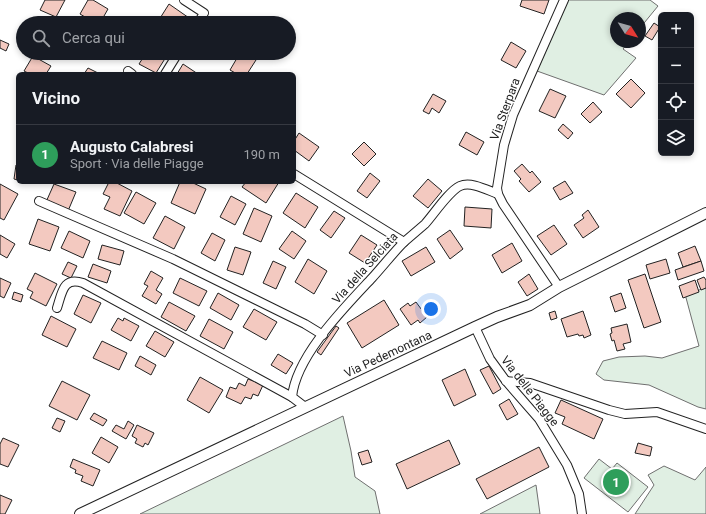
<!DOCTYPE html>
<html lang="it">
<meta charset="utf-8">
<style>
:root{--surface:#171b24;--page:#242831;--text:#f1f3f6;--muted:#9ea1a6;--line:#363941;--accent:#0b8043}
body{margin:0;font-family:Roboto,sans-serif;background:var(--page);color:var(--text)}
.controls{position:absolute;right:12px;top:12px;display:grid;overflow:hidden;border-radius:6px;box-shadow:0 2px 6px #0003}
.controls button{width:36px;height:36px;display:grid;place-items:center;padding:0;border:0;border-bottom:1px solid var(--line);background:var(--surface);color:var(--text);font:20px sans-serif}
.compass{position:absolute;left:610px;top:12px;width:36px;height:36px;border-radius:50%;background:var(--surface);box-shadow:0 2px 6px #0003;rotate:127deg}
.you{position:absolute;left:431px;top:309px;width:14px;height:14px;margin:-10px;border:3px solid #fff;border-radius:50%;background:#1a73e8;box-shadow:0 0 0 6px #1a73e833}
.badge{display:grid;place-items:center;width:26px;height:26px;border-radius:50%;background:var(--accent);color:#fff;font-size:13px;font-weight:700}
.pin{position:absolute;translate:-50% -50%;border:2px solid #fff;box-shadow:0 1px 4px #0006}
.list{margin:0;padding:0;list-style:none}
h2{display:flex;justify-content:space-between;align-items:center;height:52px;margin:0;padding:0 16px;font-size:17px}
h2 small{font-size:13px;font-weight:400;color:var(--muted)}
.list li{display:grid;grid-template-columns:26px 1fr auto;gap:12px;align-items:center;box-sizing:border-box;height:60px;padding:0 16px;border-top:1px solid var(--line)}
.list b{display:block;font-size:15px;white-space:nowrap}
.list p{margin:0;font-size:13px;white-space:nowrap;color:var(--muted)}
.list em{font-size:13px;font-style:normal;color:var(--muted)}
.icon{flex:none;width:22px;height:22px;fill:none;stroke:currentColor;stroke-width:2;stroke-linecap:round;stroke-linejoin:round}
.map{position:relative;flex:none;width:706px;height:514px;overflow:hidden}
.search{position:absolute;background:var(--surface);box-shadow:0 2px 6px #0003;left:16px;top:16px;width:280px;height:44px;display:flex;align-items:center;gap:10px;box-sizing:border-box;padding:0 14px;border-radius:22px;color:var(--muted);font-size:15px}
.panel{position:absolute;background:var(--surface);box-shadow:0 2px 6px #0003;left:16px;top:72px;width:280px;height:112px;border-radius:6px}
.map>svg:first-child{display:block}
.green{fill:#e0efe3;stroke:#6f6f6f}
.building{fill:#f3c9c0;stroke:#222}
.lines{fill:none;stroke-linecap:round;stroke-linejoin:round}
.minor-casing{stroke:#222;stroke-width:10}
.tertiary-casing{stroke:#222;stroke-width:12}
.minor{stroke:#fff;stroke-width:8}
.tertiary{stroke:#fff;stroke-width:10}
.labels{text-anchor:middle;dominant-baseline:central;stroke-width:3;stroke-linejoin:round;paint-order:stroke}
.street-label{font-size:12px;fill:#222;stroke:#fff}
</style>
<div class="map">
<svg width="706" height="514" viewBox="0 0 706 514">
<rect width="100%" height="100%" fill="#fff"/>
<g class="green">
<path d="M 568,0 L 650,0 L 658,6 L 640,28 L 640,18 L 616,18 L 616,42 L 629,42 L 623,49 L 636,58 L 604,95 L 537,71 Z"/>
<path d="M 706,288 L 706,409 L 698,407 L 649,385 L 604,380 L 596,374 L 603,361 L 619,357 L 645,356 L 662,358 L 699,346 L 685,294 Z"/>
<path d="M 343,416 L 351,451 L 355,477 L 375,491 L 380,514 L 140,514 Z"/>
<path d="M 599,459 L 612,469 L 617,463 L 648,487 L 628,512 L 584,478 Z"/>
<path d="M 664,466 L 695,480 L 706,467 L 706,514 L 635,514 L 654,485 L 648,475 Z"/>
<path d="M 536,485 L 540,514 L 480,514 Z"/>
</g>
<g class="building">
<path d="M 45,0 L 65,0 L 56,17 L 40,10 Z"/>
<path d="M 88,0 L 93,0 L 108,9 L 100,23 L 95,23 L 80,14 Z"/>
<path d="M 522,0 L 549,0 L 544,14 L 520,6 Z"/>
<path d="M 169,4 L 192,20 L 190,23 L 157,23 Z"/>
<path d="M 654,23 L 660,27 L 652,40 L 645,36 Z"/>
<path d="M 0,40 L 9,44 L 6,51 L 0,48 Z"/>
<path d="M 511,42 L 526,51 L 516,68 L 501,60 Z"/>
<path d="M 146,53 L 159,53 L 166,57 L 156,73 L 139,64 Z"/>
<path d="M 203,53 L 216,53 L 212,59 Z"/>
<path d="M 240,53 L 244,56 L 245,54 L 256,60 L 247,74 L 237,74 L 230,70 Z"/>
<path d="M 33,56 L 51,66 L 46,74 L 30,74 L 24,71 Z"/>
<path d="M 183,64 L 198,74 L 177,74 Z"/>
<path d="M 88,68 L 100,74 L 84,74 Z"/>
<path d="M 631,79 L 645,93 L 631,108 L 616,94 Z"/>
<path d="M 550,89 L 566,96 L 555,118 L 539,111 Z"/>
<path d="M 433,94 L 446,101 L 439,113 L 432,108 L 429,114 L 423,111 Z"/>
<path d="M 593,102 L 602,112 L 590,123 L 581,114 Z"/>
<path d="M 563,124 L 573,133 L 568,139 L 558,130 Z"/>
<path d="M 466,132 L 484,142 L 477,155 L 459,145 Z"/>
<path d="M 299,133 L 319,147 L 309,161 L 294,150 L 294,141 Z"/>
<path d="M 364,142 L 376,154 L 364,166 L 352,154 Z"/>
<path d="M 522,164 L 530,173 L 532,171 L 541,182 L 529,192 L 519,181 L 521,179 L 514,171 Z"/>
<path d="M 16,165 L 18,165 L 18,180 L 14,179 Z"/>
<path d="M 370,173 L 380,181 L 367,198 L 357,191 Z"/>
<path d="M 428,179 L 442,191 L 428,208 L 413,196 Z"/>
<path d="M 565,181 L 573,193 L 560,200 L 553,188 Z"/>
<path d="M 109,182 L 115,182 L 132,191 L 120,216 L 104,209 L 110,197 L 103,194 Z"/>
<path d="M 180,182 L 191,182 L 206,189 L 195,214 L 171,203 Z"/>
<path d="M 246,182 L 279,182 L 266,203 L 242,187 Z"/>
<path d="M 0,184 L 18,194 L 4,220 L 0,218 Z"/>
<path d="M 54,184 L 76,192 L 68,211 L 46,202 Z"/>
<path d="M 136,192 L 156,203 L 144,224 L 124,213 Z"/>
<path d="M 296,193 L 318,207 L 305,228 L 283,213 Z"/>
<path d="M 231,196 L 246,204 L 235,225 L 220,217 Z"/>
<path d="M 465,207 L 492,209 L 491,228 L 464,226 Z"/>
<path d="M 254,208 L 272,216 L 261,242 L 243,234 Z"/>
<path d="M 588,210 L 599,227 L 583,238 L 574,225 L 584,218 L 582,215 Z"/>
<path d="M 334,211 L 345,218 L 331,238 L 320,230 Z"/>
<path d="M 165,216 L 185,227 L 174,249 L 153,238 Z"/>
<path d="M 38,219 L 59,227 L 50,251 L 29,244 Z"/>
<path d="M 554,225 L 567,244 L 551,255 L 537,236 Z"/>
<path d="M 450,230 L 463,249 L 450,259 L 437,239 Z"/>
<path d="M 69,231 L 90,241 L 83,258 L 61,248 Z"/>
<path d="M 292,231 L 306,241 L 294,259 L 279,249 Z"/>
<path d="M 212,233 L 225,240 L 215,261 L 201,253 Z"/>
<path d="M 0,235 L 15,244 L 7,258 L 0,254 Z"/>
<path d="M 361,235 L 377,245 L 365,263 L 349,253 Z"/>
<path d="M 512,243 L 522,261 L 502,273 L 492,255 Z"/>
<path d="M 102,245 L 124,251 L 120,265 L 98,259 Z"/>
<path d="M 695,246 L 701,261 L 683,267 L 678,253 Z"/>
<path d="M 235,247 L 251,252 L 243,275 L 227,270 Z"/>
<path d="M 426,247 L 435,262 L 411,276 L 402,261 Z"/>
<path d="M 308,259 L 327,271 L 314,294 L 295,282 Z"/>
<path d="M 666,259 L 670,273 L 650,279 L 646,265 Z"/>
<path d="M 273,261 L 286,267 L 276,289 L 263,283 Z"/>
<path d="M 701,261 L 704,271 L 678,280 L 675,270 Z"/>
<path d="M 68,262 L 77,266 L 71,278 L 62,274 Z"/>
<path d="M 93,264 L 111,271 L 107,283 L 88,277 Z"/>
<path d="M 151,271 L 163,278 L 156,290 L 162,294 L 156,304 L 142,296 L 148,286 L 144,284 Z"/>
<path d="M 35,273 L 57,284 L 46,306 L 30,298 L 33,292 L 27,289 Z"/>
<path d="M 529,274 L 538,289 L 527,296 L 518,282 Z"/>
<path d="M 645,274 L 661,322 L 644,328 L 628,280 Z"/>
<path d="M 704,277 L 706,280 L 706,288 L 701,290 L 697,280 Z"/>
<path d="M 0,278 L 11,283 L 4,298 L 0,296 Z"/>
<path d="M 180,278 L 207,291 L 199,306 L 173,293 Z"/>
<path d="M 695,280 L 699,292 L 683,298 L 679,286 Z"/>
<path d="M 14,292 L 23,295 L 21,302 L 12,299 Z"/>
<path d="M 218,293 L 239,305 L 231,320 L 210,308 Z"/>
<path d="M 621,293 L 626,308 L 615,312 L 610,297 Z"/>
<path d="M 83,295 L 101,303 L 91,323 L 74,314 Z"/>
<path d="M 384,300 L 399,325 L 362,348 L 347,323 Z"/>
<path d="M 169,302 L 195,316 L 186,331 L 161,317 Z"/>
<path d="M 416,302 L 427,317 L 420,323 L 418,320 L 411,325 L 400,309 L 408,303 L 410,306 Z"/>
<path d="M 254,309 L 277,322 L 266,340 L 243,327 Z"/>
<path d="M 555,311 L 557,318 L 551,320 L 549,313 Z"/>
<path d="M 583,311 L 591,335 L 584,338 L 583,335 L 579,336 L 578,334 L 567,337 L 561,319 Z"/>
<path d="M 51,316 L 76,329 L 67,347 L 42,335 Z"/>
<path d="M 118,318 L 123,321 L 124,318 L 139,326 L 131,341 L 111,330 Z"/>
<path d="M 209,319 L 233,332 L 224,349 L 200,336 Z"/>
<path d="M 627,324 L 631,342 L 623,344 L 625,349 L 617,351 L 614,340 L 612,341 L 610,334 L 612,333 L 611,328 Z"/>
<path d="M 336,326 L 339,328 L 321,355 L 317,352 Z"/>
<path d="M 155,331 L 174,342 L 165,357 L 146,346 Z"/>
<path d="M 102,341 L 127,353 L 119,370 L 93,358 Z"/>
<path d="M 278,354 L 293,363 L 286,374 L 271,365 Z"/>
<path d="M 140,356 L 156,365 L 151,375 L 135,366 Z"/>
<path d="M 489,366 L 501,389 L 493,394 L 480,370 Z"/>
<path d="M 465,369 L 476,395 L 454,406 L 442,380 Z"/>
<path d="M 200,377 L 223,390 L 209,413 L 187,400 Z"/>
<path d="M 248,379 L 263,385 L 258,396 L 253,394 L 251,399 L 245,397 L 241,404 L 226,397 L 230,387 L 236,389 L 239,383 L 245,386 Z"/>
<path d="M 62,381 L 90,395 L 77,420 L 49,406 Z"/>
<path d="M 509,399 L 518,414 L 507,420 L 499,405 Z"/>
<path d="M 561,400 L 603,419 L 594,439 L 562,424 L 565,417 L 555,413 Z"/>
<path d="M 94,413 L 107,420 L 103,426 L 90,419 Z"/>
<path d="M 57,418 L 65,421 L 60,432 L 52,428 Z"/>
<path d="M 128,421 L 134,425 L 126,439 L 112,431 L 116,425 L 124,429 Z"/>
<path d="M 137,425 L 154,433 L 148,445 L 145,443 L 143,447 L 135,443 L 137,439 L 132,436 Z"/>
<path d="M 101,437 L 118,447 L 109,463 L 92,453 Z"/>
<path d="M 3,438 L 19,445 L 8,467 L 0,464 L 0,444 Z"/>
<path d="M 449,440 L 460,464 L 407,489 L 396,464 Z"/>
<path d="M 638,443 L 652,447 L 650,456 L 635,453 Z"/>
<path d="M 539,447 L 549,467 L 487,499 L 476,479 Z"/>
<path d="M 368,450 L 372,462 L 362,465 L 358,453 Z"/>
<path d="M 73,459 L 100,470 L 93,486 L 81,481 L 83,476 L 75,473 L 76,470 L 70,467 Z"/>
<path d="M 0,495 L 12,500 L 5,514 L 0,514 Z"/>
</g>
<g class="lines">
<g class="minor-casing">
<g id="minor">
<path d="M 184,0 L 204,13 L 198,23"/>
<path d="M 128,71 L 132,74"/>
<path d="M 165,74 L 178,53"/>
<path d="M 294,174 L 404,242"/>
<path d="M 39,201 L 173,259 L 305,324 L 323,335"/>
<path d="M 559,287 L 503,204 L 498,194 L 497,188 L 504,145 L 513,115 L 564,0"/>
<path d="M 57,308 C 62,293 63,276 83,283 L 292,397"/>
<path d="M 475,327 L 490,359 L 506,381 L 539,419 L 567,465 L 579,494 L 582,514"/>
<path d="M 506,381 L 530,383 L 609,410 L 625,414 L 657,412 L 706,429"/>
<path d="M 305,407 L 292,397 C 296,356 344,308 372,278 C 383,266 393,253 404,242 C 411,236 418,230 425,224 C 434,214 449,191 460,186 C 471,181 487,190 498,194"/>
</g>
</g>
<g class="tertiary-casing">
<path id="tertiary" d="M 80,514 L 475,327 L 497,317 L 530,305 L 559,287 L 706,213"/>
</g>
<use href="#minor" class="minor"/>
<use href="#tertiary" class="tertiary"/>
</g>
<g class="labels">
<g class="street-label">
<text transform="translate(505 109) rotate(-70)">Via Sterpara</text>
<text transform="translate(365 268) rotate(-48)">Via della Selciata</text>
<text transform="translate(388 354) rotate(-25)">Via Pedemontana</text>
<text transform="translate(530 391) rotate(52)">Via delle Piagge</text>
</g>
</g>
</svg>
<div class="controls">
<button>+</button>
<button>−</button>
<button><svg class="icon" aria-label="locate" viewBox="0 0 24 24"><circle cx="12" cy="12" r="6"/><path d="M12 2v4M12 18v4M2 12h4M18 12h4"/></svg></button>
<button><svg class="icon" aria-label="layers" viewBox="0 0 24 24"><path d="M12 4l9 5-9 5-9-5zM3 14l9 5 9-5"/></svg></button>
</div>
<svg class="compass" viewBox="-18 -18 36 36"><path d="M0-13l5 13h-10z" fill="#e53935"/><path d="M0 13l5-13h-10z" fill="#9ea1a6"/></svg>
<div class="you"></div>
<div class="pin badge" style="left:616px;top:482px;background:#2e9e5b">1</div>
<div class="search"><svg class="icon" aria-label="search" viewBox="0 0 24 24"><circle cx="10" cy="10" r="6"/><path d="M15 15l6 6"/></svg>Cerca qui</div>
<section class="panel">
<h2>Vicino<small></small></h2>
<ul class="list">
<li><span class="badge" style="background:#2e9e5b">1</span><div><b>Augusto Calabresi</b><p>Sport · Via delle Piagge</p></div><em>190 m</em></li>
</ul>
</section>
</div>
